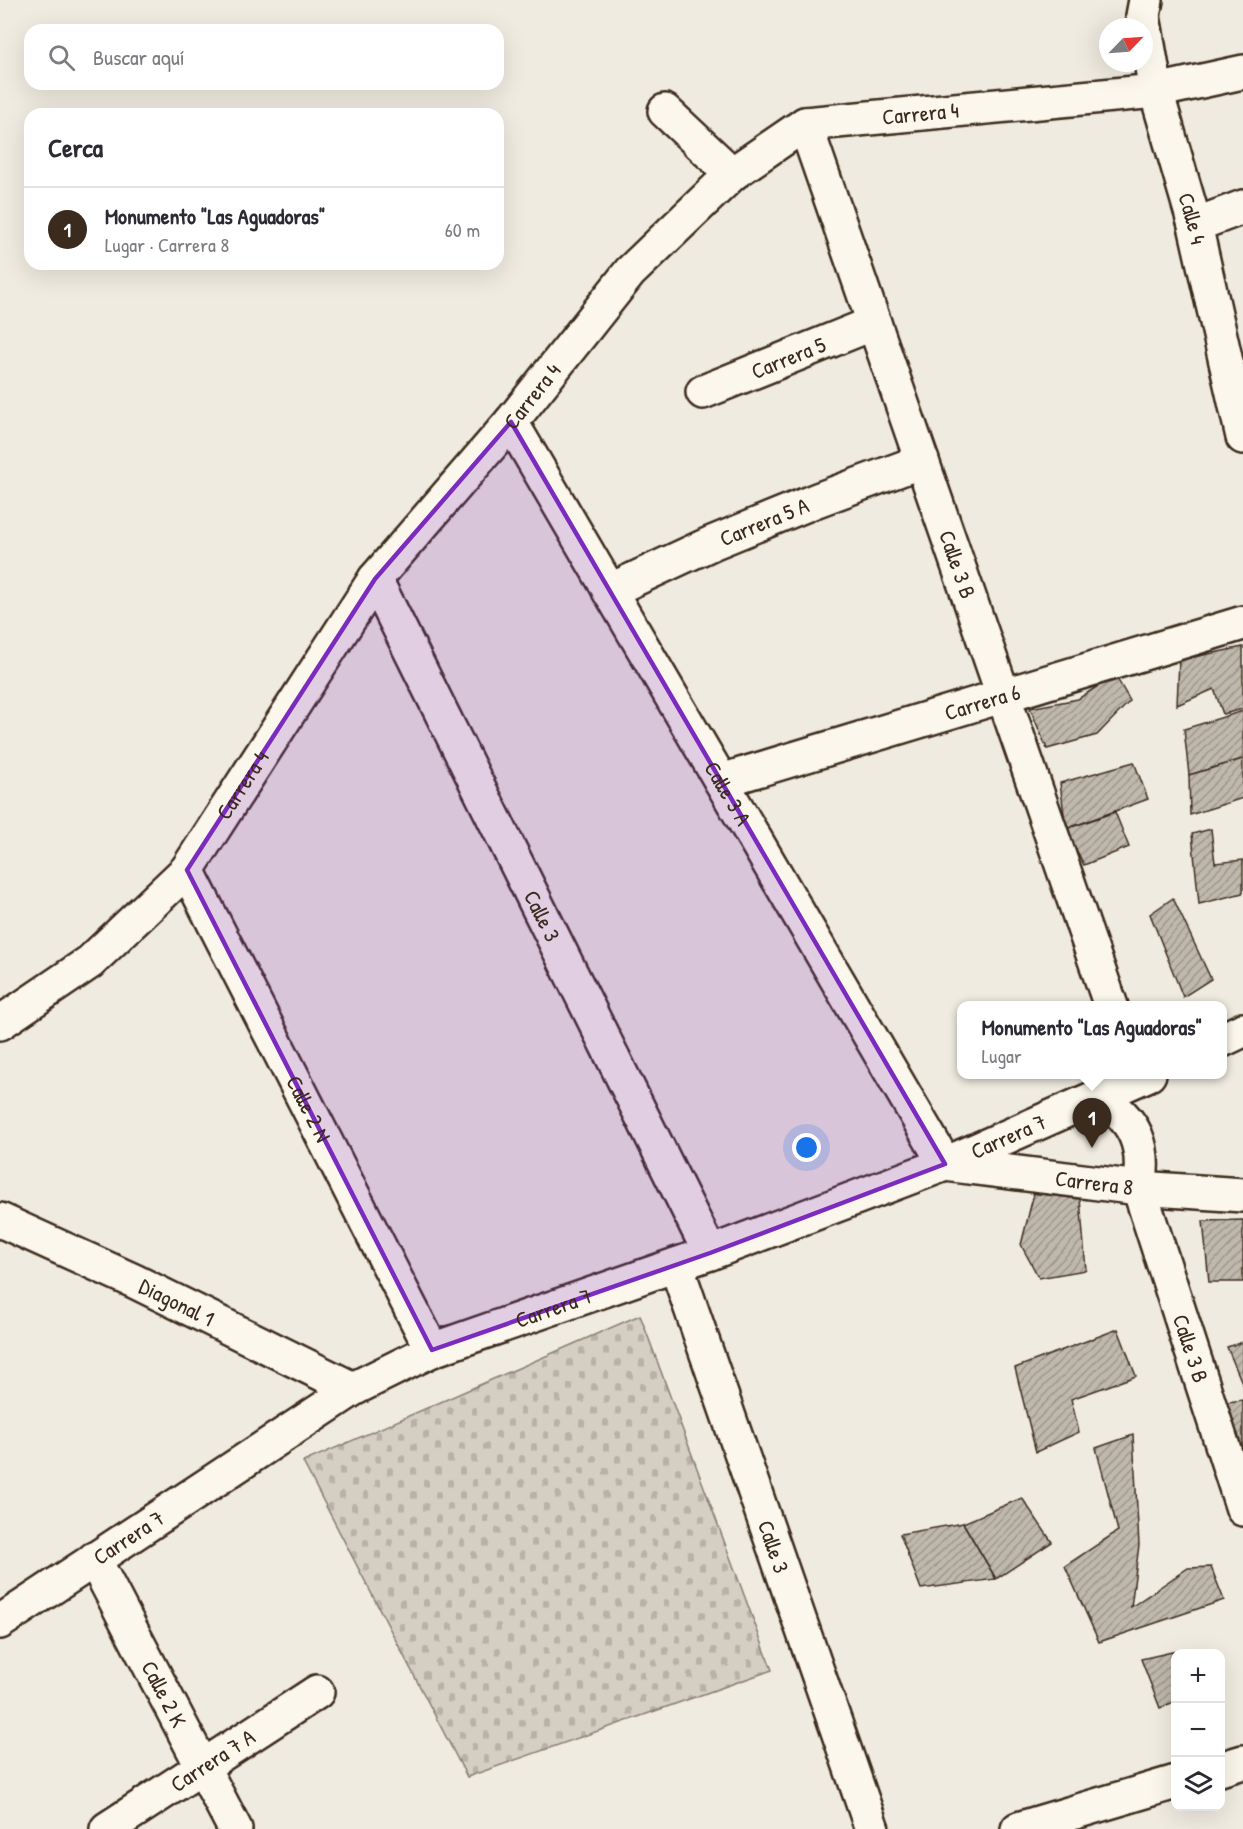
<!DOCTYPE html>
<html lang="es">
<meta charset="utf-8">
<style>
:root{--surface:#fff;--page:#f2f2f3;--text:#2b2b33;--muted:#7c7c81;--line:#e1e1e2;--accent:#3b2a1e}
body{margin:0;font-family:"Patrick Hand",sans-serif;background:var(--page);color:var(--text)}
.controls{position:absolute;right:18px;bottom:18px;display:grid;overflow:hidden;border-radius:12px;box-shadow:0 6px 24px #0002}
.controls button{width:54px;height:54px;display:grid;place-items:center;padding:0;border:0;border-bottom:2px solid var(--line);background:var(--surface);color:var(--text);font:30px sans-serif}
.compass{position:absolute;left:1099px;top:18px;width:54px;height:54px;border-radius:50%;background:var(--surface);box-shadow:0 6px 24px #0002;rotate:65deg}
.you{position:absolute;left:807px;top:1148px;width:21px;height:21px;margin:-15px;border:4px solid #fff;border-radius:50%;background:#1a73e8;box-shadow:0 0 0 9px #1a73e833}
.badge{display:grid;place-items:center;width:39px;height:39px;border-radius:50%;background:var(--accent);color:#fff;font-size:20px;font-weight:700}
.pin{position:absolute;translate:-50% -50px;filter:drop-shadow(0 2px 3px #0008)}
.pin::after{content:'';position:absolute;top:32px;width:21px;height:18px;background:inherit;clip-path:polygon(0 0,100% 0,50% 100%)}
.popup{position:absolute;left:957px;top:1001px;width:270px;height:78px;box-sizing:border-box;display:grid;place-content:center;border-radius:12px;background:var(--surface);filter:drop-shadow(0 2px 4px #0005);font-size:20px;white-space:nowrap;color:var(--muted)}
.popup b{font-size:22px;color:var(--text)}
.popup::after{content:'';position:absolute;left:50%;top:100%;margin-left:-12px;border:12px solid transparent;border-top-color:var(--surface)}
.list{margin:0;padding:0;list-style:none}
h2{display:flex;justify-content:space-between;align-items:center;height:78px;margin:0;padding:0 24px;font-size:26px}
h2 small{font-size:20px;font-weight:400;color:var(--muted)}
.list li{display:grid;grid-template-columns:39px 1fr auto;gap:18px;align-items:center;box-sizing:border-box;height:84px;padding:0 24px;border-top:2px solid var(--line)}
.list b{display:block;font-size:22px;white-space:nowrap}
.list p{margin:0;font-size:20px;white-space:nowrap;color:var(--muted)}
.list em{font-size:20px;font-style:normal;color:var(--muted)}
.icon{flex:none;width:33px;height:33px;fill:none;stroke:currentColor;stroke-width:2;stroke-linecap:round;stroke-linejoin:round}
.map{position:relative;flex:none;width:1243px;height:1829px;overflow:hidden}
.search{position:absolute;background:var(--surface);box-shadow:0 6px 24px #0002;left:24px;top:24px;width:480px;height:66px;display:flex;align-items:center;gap:15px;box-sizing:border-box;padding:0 21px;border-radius:18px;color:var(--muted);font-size:22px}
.panel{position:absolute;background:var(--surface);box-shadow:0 6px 24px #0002;left:24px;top:108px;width:480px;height:162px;border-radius:18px}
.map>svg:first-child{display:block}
.cemetery{fill:url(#cemetery-stones);stroke:#887c70;stroke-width:1.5}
.building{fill:url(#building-hatch);stroke:#3b2a1e;stroke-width:1.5}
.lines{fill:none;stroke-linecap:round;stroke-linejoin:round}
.minor-casing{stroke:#3b2a1e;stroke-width:38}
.minor{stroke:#fbf7ec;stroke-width:33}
.marked{fill:#7b2cbf;fill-opacity:0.2;stroke:#7b2cbf;stroke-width:4.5;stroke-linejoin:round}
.labels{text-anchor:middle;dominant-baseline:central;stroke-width:4.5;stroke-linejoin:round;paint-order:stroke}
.street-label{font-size:22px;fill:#3b2a1e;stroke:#fbf7ec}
</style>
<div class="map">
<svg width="1243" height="1829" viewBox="0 0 1243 1829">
<defs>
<pattern id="cemetery-stones" width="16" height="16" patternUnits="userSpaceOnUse" patternTransform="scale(1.5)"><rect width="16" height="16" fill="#d5cec3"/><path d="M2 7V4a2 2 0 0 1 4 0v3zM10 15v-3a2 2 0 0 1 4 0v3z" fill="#b8b1a7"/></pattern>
<pattern id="building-hatch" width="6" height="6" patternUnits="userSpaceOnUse" patternTransform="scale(1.5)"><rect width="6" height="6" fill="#c0b8ad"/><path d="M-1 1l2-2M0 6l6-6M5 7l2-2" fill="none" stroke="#9d968c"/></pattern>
</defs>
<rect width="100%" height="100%" fill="#f0ebe0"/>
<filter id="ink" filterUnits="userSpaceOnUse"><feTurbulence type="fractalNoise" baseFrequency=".0167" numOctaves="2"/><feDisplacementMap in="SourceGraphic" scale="12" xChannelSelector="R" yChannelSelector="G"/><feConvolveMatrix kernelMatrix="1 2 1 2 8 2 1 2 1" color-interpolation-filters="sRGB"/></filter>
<g filter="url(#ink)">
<path class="cemetery" d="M 640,1315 L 772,1670 L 467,1777 L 303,1462 Z"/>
<g class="building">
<path d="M 1243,647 L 1243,709 L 1223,714 L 1214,689 L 1177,705 L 1179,660 Z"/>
<path d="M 1115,675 L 1130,701 L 1097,735 L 1047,749 L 1030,708 L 1078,699 Z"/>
<path d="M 1243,711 L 1243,759 L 1189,775 L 1184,729 Z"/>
<path d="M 1243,759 L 1243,798 L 1190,815 L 1189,775 Z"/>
<path d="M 1134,762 L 1148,799 L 1066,829 L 1060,783 Z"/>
<path d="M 1115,812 L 1129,847 L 1084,865 L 1066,829 Z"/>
<path d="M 1211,829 L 1215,863 L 1243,860 L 1243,893 L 1199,904 L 1192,834 Z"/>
<path d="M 1173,898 L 1211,979 L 1183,997 L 1150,914 Z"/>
<path d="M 1034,1193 L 1080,1199 L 1086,1270 L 1039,1278 L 1021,1245 Z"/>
<path d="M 1243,1220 L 1243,1282 L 1209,1282 L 1203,1221 Z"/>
<path d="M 1118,1329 L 1136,1376 L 1071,1399 L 1079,1432 L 1036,1452 L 1015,1368 Z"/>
<path d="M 1243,1342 L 1243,1385 L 1227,1347 Z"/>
<path d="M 1243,1400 L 1243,1470 L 1219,1403 Z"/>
<path d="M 1133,1435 L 1139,1545 L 1131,1607 L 1188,1568 L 1211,1567 L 1224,1600 L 1099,1642 L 1065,1566 L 1118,1531 L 1096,1448 Z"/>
<path d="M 1022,1498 L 1052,1542 L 996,1579 L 963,1523 Z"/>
<path d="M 963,1523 L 996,1579 L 921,1589 L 900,1534 Z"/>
<path d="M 1181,1650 L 1181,1654 L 1176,1654 L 1176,1701 L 1160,1708 L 1141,1659 Z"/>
</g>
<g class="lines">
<g class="minor-casing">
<g id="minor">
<path id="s1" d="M 1146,0 L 1143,16 L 1156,91 L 1195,225 L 1243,437"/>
<path d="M 665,111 L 732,174"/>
<path id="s2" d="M 805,124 L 1111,1006"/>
<path d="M 1195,225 L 1243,207"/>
<path id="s3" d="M 703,392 L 874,323"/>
<path id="s4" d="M 511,422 L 945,1164 L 1139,1188 L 1243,1195"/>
<path id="s5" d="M 375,579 L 710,1253"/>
<path id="s6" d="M 609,591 L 712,543 L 817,500 L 922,461"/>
<path id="s7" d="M 721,781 L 1243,623"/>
<path id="s8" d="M 187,870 L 432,1350"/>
<path id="s9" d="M 0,1023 L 90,962 L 187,870 L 375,579 L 511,422 L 630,272 L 732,174 L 805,124 L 1156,91 L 1243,72"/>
<path d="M 1222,1040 L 1243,1030"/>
<path id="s10" d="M 1099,1097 C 1135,1119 1147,1146 1139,1188 L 1243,1509"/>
<path id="s11" d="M 0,1220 L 134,1281 L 353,1389"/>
<path id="s12" d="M 676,1265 L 872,1829"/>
<path id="s13" d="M 94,1559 L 235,1829"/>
<path id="s14" d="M 0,1622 L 353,1389 L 432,1350 L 710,1253 L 945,1164 L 1149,1074"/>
<path d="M 1220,1769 L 1243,1762"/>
<path id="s15" d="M 107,1829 L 317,1692"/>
<path d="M 1018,1829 L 1176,1782"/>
</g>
</g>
<use href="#minor" class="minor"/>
</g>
</g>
<path class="marked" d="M 511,422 L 945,1164 L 710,1253 L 432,1350 L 187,870 L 375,579 Z"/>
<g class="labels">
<g class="street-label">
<text stroke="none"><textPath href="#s9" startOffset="1334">Carrera 4</textPath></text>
<text stroke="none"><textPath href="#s1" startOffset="225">Calle 4</textPath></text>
<text stroke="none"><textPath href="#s3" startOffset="92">Carrera 5</textPath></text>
<text stroke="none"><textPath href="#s9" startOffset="830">Carrera 4</textPath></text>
<text stroke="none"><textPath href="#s6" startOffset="170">Carrera 5 A</textPath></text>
<text stroke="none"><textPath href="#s2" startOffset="466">Calle 3 B</textPath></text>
<text stroke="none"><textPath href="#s7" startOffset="273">Carrera 6</textPath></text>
<text stroke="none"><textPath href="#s9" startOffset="344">Carrera 4</textPath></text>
<text stroke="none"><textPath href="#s4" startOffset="430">Calle 3 A</textPath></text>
<text stroke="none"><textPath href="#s5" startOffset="376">Calle 3</textPath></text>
<text stroke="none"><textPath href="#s8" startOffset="268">Calle 2 N</textPath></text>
<text stroke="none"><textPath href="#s14" startOffset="1126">Carrera 7</textPath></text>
<text stroke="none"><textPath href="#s4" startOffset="1010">Carrera 8</textPath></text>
<text stroke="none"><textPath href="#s11" startOffset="195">Diagonal 1</textPath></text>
<text stroke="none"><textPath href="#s14" startOffset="640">Carrera 7</textPath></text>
<text stroke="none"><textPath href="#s10" startOffset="276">Calle 3 B</textPath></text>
<text stroke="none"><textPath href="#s14" startOffset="154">Carrera 7</textPath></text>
<text stroke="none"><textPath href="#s12" startOffset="298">Calle 3</textPath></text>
<text stroke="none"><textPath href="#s13" startOffset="152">Calle 2 K</textPath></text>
<text stroke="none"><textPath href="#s15" startOffset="126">Carrera 7 A</textPath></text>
</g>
</g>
</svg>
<div class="controls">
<button>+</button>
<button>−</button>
<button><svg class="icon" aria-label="layers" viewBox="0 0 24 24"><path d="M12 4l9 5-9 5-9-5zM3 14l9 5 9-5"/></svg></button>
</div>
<svg class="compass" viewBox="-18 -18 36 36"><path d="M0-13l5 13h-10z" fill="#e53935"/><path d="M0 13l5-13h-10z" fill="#7c7c81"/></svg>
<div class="you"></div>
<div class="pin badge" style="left:1092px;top:1148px">1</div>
<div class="popup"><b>Monumento &quot;Las Aguadoras&quot;</b>Lugar</div>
<div class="search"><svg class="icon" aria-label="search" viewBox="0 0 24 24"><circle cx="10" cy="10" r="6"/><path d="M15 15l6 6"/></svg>Buscar aquí</div>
<section class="panel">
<h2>Cerca<small></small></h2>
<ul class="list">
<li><span class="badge">1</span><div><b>Monumento &quot;Las Aguadoras&quot;</b><p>Lugar · Carrera 8</p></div><em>60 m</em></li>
</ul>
</section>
</div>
